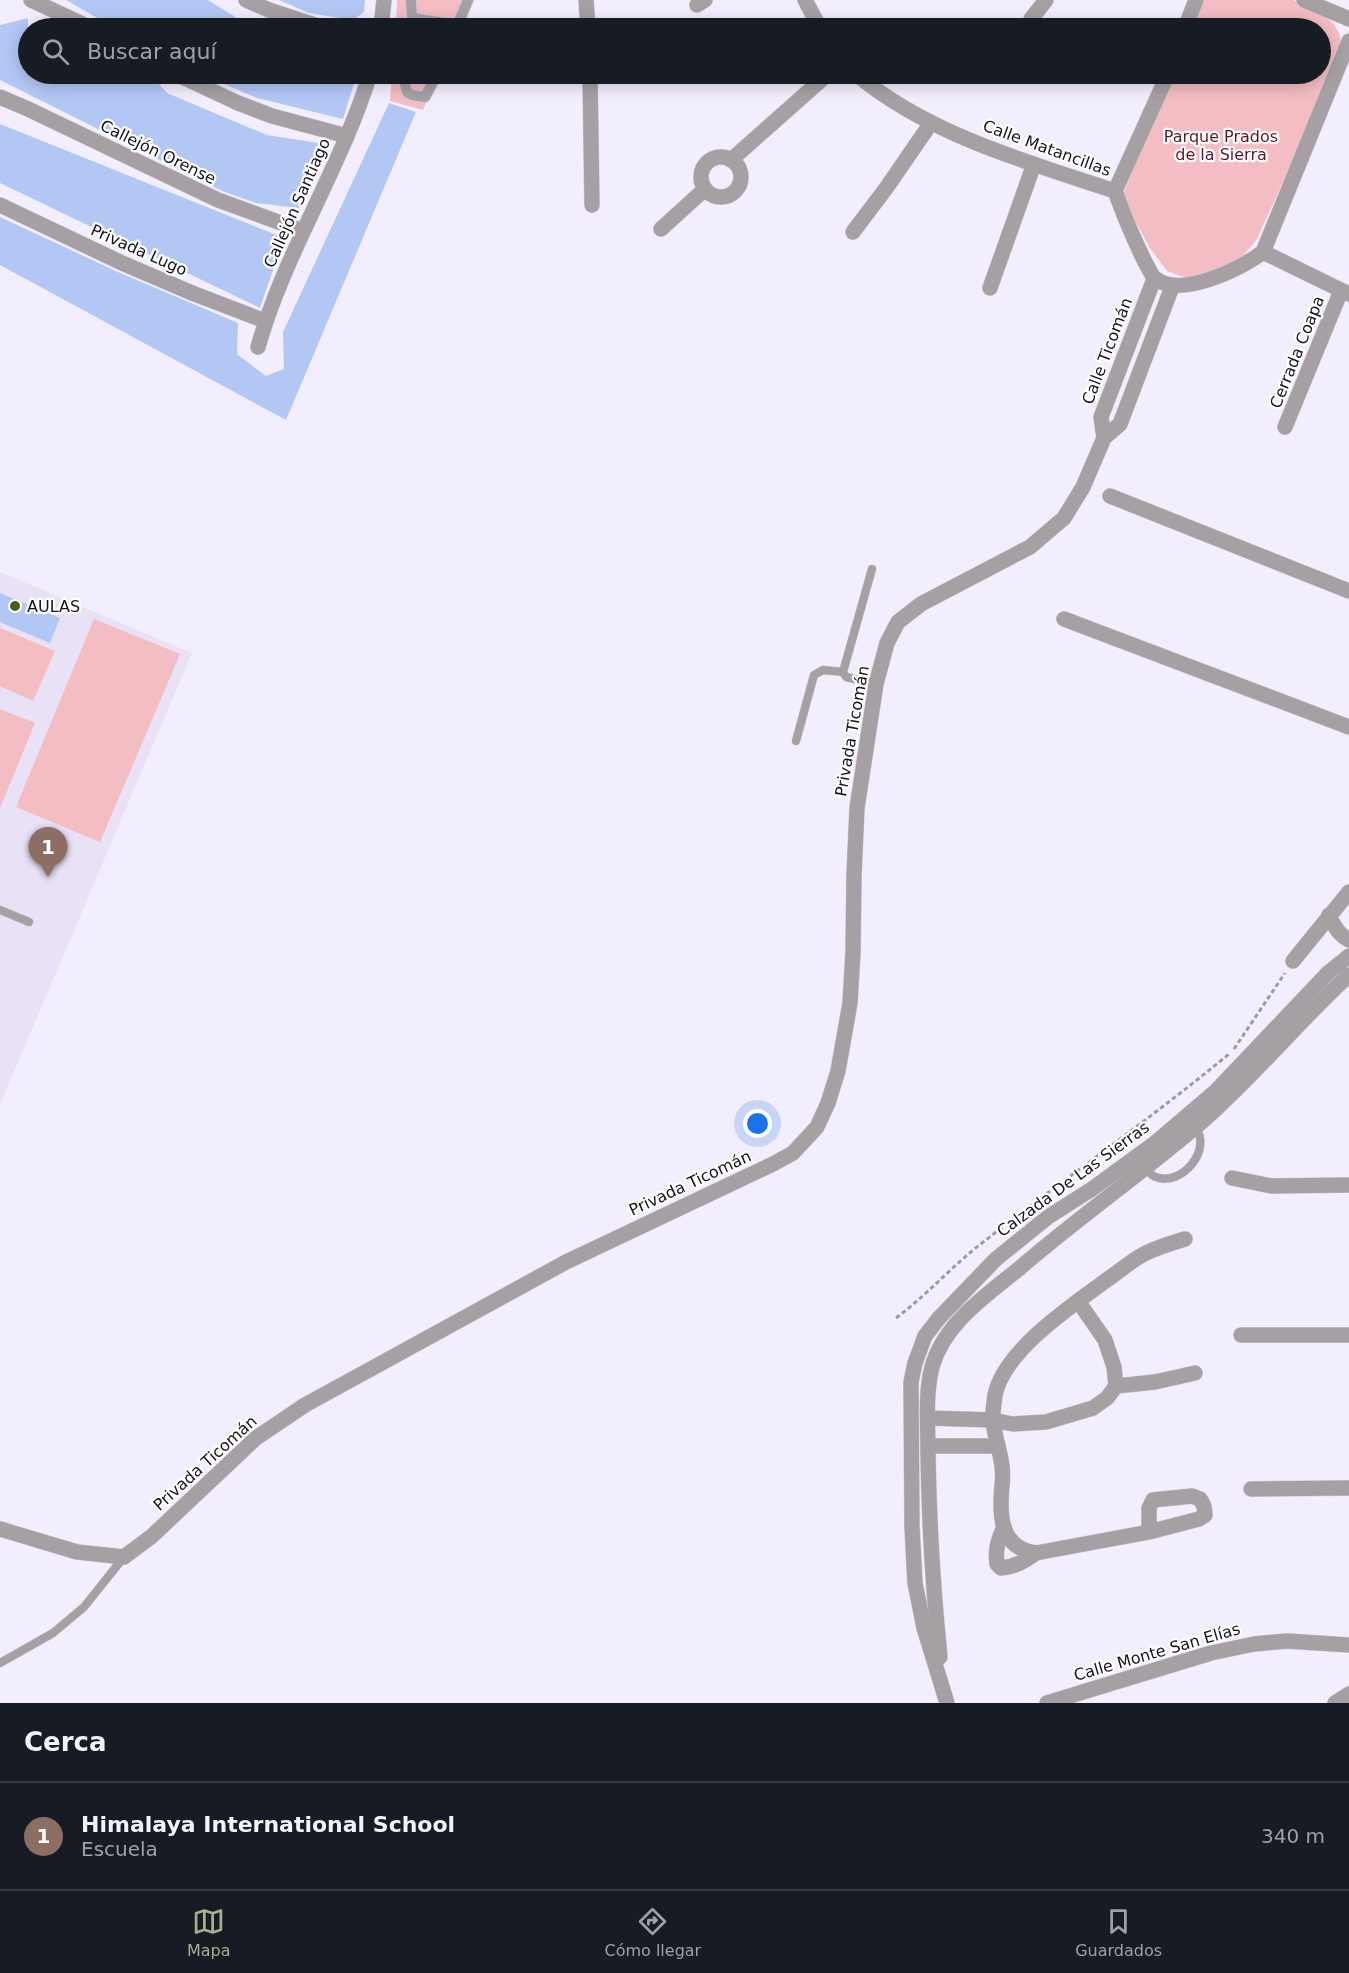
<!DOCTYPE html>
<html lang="es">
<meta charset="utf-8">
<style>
:root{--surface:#171b24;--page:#20242c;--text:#f1f3f6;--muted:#9ea1a6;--line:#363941;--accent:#a3b190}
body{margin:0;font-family:"DejaVu Sans",sans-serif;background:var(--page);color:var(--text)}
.you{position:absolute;left:758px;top:1124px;width:21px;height:21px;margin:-15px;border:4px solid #fff;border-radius:50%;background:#1a73e8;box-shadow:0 0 0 9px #1a73e833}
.badge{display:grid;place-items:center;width:39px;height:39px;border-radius:50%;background:var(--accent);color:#fff;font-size:20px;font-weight:700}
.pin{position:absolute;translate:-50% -50px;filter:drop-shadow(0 2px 3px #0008)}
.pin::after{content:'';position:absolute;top:32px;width:21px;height:18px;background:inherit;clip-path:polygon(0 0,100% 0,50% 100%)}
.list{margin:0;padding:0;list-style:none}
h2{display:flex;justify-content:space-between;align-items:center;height:78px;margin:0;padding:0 24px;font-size:26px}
h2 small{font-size:20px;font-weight:400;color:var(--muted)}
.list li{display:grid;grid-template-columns:39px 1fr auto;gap:18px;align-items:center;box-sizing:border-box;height:108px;padding:0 24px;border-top:2px solid var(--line)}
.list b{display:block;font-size:22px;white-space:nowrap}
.list p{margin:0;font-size:20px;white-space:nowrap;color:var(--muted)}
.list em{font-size:20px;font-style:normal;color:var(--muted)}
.icon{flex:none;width:33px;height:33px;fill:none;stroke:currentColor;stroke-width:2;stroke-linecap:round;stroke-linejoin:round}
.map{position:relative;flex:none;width:1349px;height:1703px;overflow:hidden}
.search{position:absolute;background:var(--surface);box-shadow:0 3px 15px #0003;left:18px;right:18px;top:18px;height:66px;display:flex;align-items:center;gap:15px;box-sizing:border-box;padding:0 21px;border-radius:33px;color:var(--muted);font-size:22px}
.sheet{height:186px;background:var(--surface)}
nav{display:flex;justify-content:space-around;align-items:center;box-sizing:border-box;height:84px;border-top:2px solid var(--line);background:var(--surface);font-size:16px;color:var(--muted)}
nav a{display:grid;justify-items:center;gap:3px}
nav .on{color:var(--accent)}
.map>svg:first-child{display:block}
.built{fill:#e9e1f6}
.green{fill:#f4bcc3}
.building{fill:#b3c7f5}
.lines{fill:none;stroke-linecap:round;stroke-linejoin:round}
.service-casing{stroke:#cfcbd8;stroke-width:9}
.pedestrian-casing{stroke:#cfcbd8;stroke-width:12}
.minor-casing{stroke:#cfcbd8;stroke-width:16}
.path{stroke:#9d9aa5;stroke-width:3;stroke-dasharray:4.5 3;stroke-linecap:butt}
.service{stroke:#a6a0a4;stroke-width:8}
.pedestrian{stroke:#a6a0a4;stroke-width:10}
.minor{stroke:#a6a0a4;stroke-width:15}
.poi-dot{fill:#446113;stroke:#fefefe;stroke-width:2}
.labels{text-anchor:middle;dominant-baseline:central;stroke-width:4.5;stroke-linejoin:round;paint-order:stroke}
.park-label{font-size:16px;fill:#5c1828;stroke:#fefefe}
.street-label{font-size:16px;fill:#141318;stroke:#fefefe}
.poi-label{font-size:16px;fill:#141318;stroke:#fefefe;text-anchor:start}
</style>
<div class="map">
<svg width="1349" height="1703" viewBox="0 0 1349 1703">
<rect width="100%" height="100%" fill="#f3eefd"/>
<path class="built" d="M 0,572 L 192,653 L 1,1102 L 0,1102 Z"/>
<g class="green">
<path d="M 397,0 L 469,0 L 457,28 L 396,28 Z"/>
<path d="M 1202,0 L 1293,0 L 1322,13 L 1334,24 L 1340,35 L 1341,53 L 1257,239 L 1236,264 L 1206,275 L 1187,278 L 1167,271 L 1150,248 L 1122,197 L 1172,74 L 1320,74 L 1320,28 L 1190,28 Z"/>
<path d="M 392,74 L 438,74 L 423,110 L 390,101 Z"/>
<path d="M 94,619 L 180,654 L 100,842 L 16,807 Z"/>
<path d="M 0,628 L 55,651 L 33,701 L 0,686 Z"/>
<path d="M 0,709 L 35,723 L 0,808 Z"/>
</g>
<g class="building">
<path d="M 66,0 L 208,0 L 253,28 L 115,28 Z"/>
<path d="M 279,0 L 365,0 L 364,12 L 353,20 L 309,13 Z"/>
<path d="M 28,18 L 28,74 L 150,74 L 167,93 L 267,135 L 331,145 L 299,208 L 256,203 L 222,191 L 0,80 L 0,25 Z"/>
<path d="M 200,74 L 357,74 L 343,119 L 257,98 Z"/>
<path d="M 389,103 L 416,112 L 286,420 L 0,265 L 0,217 L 118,272 L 238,323 L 237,354 L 266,376 L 284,369 L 283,332 Z"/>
<path d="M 0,124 L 284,238 L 260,308 L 0,183 Z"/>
<path d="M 0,593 L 60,618 L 50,643 L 0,622 Z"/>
</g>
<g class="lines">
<g class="service-casing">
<g id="service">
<path d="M 872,569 L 843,672 L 846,677 L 876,684"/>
<path d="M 796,741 L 814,675 L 823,670 L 843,672"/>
<path d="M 0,910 L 29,922"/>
<path d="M 1145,1168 C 1148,1171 1152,1176 1156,1177 C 1182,1187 1213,1149 1195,1127"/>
<path d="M 0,1663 L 53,1633 L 84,1607 L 124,1557"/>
</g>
</g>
<g class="pedestrian-casing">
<g id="pedestrian">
<path d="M 411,0 L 412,18 L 411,28"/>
<path d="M 412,18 L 458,25"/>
<path d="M 456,28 L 468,0"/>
<path d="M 405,74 L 404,80 L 407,92 L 412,95 L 425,97 L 437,74"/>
</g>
</g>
<g class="minor-casing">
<g id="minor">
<path d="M 31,0 L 91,28"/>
<path d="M 246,0 L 269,10 L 324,28"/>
<path d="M 586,0 L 588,28"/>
<path d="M 805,0 L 820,28"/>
<path d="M 1304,0 L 1349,19"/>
<path d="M 697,5 L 705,0"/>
<path d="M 1031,19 L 1046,0"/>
<path d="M 381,28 L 384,0"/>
<path d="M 1185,28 L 1196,0"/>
<path d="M 176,74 L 238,103 L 272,116 L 347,136"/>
<path d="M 590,74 L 592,205"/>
<path d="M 856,74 C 927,134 1027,162 1115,191"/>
<path d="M 0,97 L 28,109 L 218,200 L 303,231"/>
<circle cx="721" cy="177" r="20"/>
<path d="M 731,160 L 828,74"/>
<path d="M 1115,191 C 1124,216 1134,240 1146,264 C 1149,268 1151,276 1156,279 C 1181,298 1241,269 1263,252"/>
<path d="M 1115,191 L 1168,74"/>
<path d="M 0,205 L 122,263 L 192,293 L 265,321"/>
<path d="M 661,229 L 705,189"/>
<path d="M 853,232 L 887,187 L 931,123"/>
<path d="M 1263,252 L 1349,41"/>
<path d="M 1263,252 L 1349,294"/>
<path d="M 990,288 L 1034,164"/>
<path d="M 258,347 C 285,252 341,168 370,74"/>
<path d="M 1285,427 L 1341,291"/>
<path d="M 1104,438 L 1101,417 L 1154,279"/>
<path d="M 1110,496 L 1349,591"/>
<path d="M 1064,619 L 1349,727"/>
<path d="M 1329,915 C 1333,925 1339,935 1349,940"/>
<path d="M 1293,961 L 1349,892"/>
<path d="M 1232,1178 L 1271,1186 L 1349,1185"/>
<path d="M 1241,1335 L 1349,1335"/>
<path d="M 1116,1386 L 1155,1382 L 1195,1373"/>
<path d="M 928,1418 L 992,1420 L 1013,1424 L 1046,1422 L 1093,1408 L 1107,1398 L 1116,1386 L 1114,1367 L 1105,1340 L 1078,1301"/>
<path d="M 928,1446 L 998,1446"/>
<path d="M 1251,1489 L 1349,1488"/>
<path d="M 1004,1527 C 998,1540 995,1550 997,1564 L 1001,1568 C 1015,1567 1025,1561 1036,1553"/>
<path d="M 0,1529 L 77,1552 L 124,1557 L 152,1536 L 256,1438 L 305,1405 L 566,1262 L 773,1164 L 793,1153 L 817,1127 L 828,1103 L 838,1071 L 850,1003 L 853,952 L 854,875 L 857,808 L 876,684 L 887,643 L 898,622 L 921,604 L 1030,547 L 1064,518 L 1083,487 L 1104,438 L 1120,424 L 1172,287"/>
<path d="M 1149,1532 L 1149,1508 L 1153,1500 L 1192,1496 L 1200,1499 C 1204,1504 1205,1508 1205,1515 L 1199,1519 L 1149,1532 L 1036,1553 C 1000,1548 999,1516 1002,1485 C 1005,1463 996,1444 993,1422 C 992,1414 994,1404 995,1395 C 1004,1350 1073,1305 1108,1279 C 1120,1271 1133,1259 1146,1253 C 1158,1247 1172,1243 1185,1239"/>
<path d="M 940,1657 C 933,1589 929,1522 928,1453 C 928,1425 925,1394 932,1367 C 944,1323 987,1295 1021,1267 C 1080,1216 1145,1171 1205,1119 C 1256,1074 1299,1021 1349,975"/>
<path d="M 947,1703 L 924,1628 L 915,1583 L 912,1527 L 911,1382 L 915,1363 L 925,1336 L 939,1318 L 996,1259 L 1048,1217 L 1092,1189 L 1155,1143 L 1216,1091 L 1328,973 L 1349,956"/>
<path d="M 1047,1703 L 1211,1653 L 1254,1644 L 1287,1641 L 1349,1645"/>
<path d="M 1335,1703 L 1349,1694"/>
</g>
</g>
<g class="path">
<path d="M 1234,1049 L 1285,973"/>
<path d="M 896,1318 C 927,1295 952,1266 982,1243 C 1064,1179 1149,1120 1229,1054"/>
</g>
<use href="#service" class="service"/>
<use href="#pedestrian" class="pedestrian"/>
<use href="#minor" class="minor"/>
</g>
<circle class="poi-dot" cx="15" cy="606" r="6"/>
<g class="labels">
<g class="park-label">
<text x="1221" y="136">Parque Prados<tspan x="1221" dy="18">de la Sierra</tspan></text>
</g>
<g class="street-label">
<text transform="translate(1047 148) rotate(20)">Calle Matancillas</text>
<text transform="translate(158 152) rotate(26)">Callejón Orense</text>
<text transform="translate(297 203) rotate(-66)">Callejón Santiago</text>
<text transform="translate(139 250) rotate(24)">Privada Lugo</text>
<text transform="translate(1107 351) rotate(-69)">Calle Ticomán</text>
<text transform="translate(1297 352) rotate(-68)">Cerrada Coapa</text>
<text transform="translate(852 731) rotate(-80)">Privada Ticomán</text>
<text transform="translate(1073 1179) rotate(-36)">Calzada De Las Sierras</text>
<text transform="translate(690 1183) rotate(-25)">Privada Ticomán</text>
<text transform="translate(205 1463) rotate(-42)">Privada Ticomán</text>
<text transform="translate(1157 1652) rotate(-16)">Calle Monte San Elías</text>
</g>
<g class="poi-label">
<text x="27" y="606">AULAS</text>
</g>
</g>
</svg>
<div class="you"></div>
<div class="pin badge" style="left:48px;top:877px;background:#8d6e63">1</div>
<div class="search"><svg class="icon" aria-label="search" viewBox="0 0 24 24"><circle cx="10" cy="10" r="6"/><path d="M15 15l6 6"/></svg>Buscar aquí</div>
</div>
<section class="sheet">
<h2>Cerca<small></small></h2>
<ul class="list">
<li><span class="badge" style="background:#8d6e63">1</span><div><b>Himalaya International School</b><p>Escuela</p></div><em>340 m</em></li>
</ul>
</section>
<nav>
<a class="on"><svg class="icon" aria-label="map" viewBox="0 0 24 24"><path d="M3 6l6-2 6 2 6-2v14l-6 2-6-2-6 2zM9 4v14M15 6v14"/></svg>Mapa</a>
<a><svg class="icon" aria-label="directions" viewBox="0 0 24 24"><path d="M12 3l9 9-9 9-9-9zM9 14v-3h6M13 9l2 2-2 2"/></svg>Cómo llegar</a>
<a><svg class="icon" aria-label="saved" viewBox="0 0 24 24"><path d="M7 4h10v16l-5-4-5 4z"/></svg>Guardados</a>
</nav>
